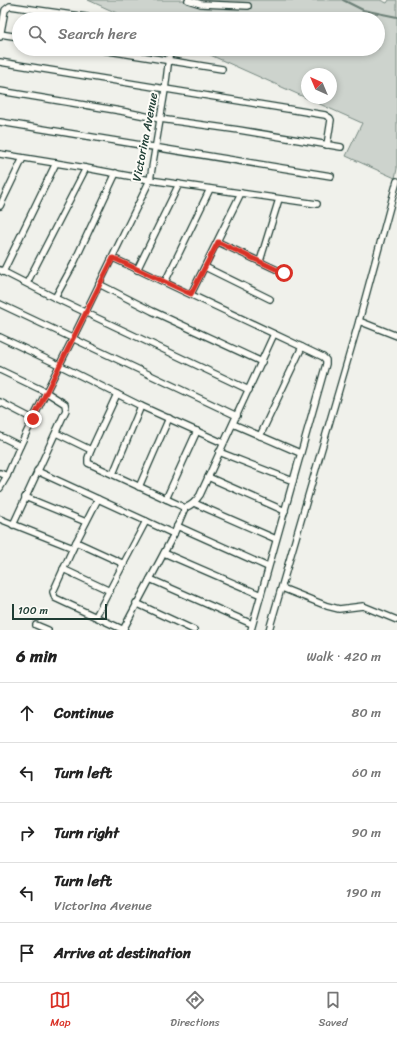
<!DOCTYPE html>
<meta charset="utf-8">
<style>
:root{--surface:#fff;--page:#f2f2f2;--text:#222;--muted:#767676;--line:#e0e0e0;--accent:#d93025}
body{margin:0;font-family:Sriracha,sans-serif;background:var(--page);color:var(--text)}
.compass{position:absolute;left:301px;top:68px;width:36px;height:36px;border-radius:50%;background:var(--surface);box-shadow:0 2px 6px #0003;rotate:316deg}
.scale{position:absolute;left:12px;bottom:10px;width:95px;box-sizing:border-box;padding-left:4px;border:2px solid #1f3d34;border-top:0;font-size:11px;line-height:14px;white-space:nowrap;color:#1f3d34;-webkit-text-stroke:3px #fdfcf7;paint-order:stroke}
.stop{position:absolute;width:12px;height:12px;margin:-9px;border:3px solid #d93025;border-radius:50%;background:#fff}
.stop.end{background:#d93025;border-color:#fff;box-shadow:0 1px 4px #0008}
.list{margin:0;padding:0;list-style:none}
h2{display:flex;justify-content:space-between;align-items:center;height:52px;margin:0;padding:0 16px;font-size:17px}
h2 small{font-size:13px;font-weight:400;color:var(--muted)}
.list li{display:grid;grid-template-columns:26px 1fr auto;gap:12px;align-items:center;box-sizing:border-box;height:60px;padding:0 16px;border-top:1px solid var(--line)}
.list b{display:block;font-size:15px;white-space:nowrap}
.list p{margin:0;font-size:13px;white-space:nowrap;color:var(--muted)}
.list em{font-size:13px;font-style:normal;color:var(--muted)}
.icon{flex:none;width:22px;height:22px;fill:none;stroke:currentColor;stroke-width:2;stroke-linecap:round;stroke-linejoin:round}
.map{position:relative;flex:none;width:397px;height:630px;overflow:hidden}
.search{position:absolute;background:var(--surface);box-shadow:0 2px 6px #0003;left:12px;right:12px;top:12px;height:44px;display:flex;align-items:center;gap:10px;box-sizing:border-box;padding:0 14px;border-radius:22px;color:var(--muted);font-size:15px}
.sheet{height:352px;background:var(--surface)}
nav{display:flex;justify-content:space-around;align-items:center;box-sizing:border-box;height:56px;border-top:1px solid var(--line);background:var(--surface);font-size:11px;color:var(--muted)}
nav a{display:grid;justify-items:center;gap:2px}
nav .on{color:var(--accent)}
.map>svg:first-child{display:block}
.green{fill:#cdd3cd;stroke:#768880;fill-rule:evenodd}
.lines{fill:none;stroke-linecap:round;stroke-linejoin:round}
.stream{stroke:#6c8077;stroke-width:2}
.street-casing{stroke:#1f3d34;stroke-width:8}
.street{stroke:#fdfcf7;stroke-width:5.5}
.route{stroke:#d93025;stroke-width:5}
.labels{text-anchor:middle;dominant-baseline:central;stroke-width:4;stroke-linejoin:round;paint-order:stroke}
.street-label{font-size:12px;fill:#1f3d34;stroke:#fdfcf7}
</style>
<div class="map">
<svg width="397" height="630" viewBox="0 0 397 630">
<rect width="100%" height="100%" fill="#f0f1eb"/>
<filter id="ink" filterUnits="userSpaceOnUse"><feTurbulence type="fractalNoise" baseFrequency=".025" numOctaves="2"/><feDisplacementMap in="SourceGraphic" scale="8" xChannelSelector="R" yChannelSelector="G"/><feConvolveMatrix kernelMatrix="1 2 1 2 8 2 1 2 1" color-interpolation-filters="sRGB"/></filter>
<g filter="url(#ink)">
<path class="green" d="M 88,0 L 380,0 L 387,3 L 389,0 L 397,0 L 397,169 L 395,178 L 346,156 L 362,123 L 197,49 L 378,49 L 378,19 L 130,19 ZM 307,74 L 331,74 L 331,98 L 307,98 Z"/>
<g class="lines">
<path class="stream" d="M 343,0 L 363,10 L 397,17"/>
<g class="street-casing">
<g id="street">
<path d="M 188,0 L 201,4 L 248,6"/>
<path d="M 0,34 L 19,37"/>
<path d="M 0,37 L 5,10 L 10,6 L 100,19"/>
<path d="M 96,49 L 222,69"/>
<path d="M 0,62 L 325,115 L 330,118 L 331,120 L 327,145"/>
<path d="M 0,91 L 121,111 L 160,119 L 239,130 L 341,147"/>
<path d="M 0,122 L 331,176"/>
<path d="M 0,154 L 86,168 L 150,180 L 317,204"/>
<path d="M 0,206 L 23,158"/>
<path d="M 218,242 L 284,273"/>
<path d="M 113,258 L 302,347 L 323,357 L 326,360 L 326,364 L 251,630"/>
<path d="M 260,261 L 279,199"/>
<path d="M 205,267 L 270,299"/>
<path d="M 0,270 L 55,298 L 249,390"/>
<path d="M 137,270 L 179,184"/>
<path d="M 3,272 L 56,163"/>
<path d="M 165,282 L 210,189"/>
<path d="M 27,283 L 86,168"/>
<path d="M 99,284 L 152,311 L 262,362"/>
<path d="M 191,294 L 241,193"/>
<path d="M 55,298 L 73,265 L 116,173"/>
<path d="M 0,304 L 237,416"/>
<path d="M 359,321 L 397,336"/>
<path d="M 0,337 L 59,365 L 141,406 L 223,443"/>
<path d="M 0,370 L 46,392 L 65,404 L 66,410 L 13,525"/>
<path d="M 117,394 L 91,450 L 88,458 L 88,463 L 177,504 L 185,508 C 192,505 195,502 200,495 L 274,334"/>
<path d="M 0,402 L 33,419"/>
<path d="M 233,424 L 300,453"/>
<path d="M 56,433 L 91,450"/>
<path d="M 0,436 L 20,446"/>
<path d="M 260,436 L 302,347"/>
<path d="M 219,452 L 293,481"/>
<path d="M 37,471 L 174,534"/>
<path d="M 0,473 L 7,476 L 20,446 L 46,392 L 73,338 L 150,180 L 165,90 L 170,49"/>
<path d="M 113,474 L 141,406"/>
<path d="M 208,477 L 285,511"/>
<path d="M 139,487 L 169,418"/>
<path d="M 0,488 L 7,476"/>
<path d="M 25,497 L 86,522"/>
<path d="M 98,499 L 73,548 L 53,592 L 55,598 L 124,630"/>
<path d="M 166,499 L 197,431"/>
<path d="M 194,503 L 276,539"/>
<path d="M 0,519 L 73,548"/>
<path d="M 177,526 L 268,567"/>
<path d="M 76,542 L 124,564"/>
<path d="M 164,553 L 261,595"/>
<path d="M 63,569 L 110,591"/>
<path d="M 150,579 L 252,624"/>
<path d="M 282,588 L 327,606 L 339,609 L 363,606 L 397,620"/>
<path d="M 136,603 L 194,630"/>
<path d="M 96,616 L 146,521"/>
<path d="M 36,625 L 48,630"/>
<path d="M 123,630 L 174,534 L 185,508"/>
<path d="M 269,630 L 359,321 L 397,181"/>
</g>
</g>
<use href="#street" class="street"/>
</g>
</g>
<g class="lines" filter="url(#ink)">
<path class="route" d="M 33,419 L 113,258 L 191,294 L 218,242 L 284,273"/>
</g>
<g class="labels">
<g class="street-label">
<text transform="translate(145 137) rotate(-79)">Victorina Avenue</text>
</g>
</g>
</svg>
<svg class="compass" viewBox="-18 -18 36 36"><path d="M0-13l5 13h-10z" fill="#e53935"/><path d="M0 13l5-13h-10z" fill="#767676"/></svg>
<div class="scale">100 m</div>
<div class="stop" style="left:284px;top:273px"></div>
<div class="stop end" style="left:33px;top:419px"></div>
<div class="search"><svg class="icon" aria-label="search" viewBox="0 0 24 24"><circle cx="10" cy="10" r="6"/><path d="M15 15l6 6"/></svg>Search here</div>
</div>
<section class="sheet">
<h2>6 min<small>Walk · 420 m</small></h2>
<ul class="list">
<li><svg class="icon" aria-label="ahead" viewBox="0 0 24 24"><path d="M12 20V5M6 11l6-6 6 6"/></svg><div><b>Continue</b></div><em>80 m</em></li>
<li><svg class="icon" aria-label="left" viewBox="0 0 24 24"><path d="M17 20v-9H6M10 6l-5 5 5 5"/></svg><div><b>Turn left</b></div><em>60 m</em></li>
<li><svg class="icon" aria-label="right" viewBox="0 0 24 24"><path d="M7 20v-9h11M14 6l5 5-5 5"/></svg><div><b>Turn right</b></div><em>90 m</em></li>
<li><svg class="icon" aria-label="left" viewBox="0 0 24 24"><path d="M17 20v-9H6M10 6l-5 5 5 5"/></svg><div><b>Turn left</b><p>Victorina Avenue</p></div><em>190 m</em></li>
<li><svg class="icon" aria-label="arrive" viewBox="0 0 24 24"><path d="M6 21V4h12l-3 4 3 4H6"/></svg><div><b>Arrive at destination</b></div></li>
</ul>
</section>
<nav>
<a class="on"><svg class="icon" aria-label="map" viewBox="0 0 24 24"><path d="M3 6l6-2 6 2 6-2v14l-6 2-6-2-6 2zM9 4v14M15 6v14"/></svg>Map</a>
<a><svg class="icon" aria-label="directions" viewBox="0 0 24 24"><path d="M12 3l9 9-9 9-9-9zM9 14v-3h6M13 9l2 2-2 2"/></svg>Directions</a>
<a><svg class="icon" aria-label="saved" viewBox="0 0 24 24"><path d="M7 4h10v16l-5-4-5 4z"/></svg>Saved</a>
</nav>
